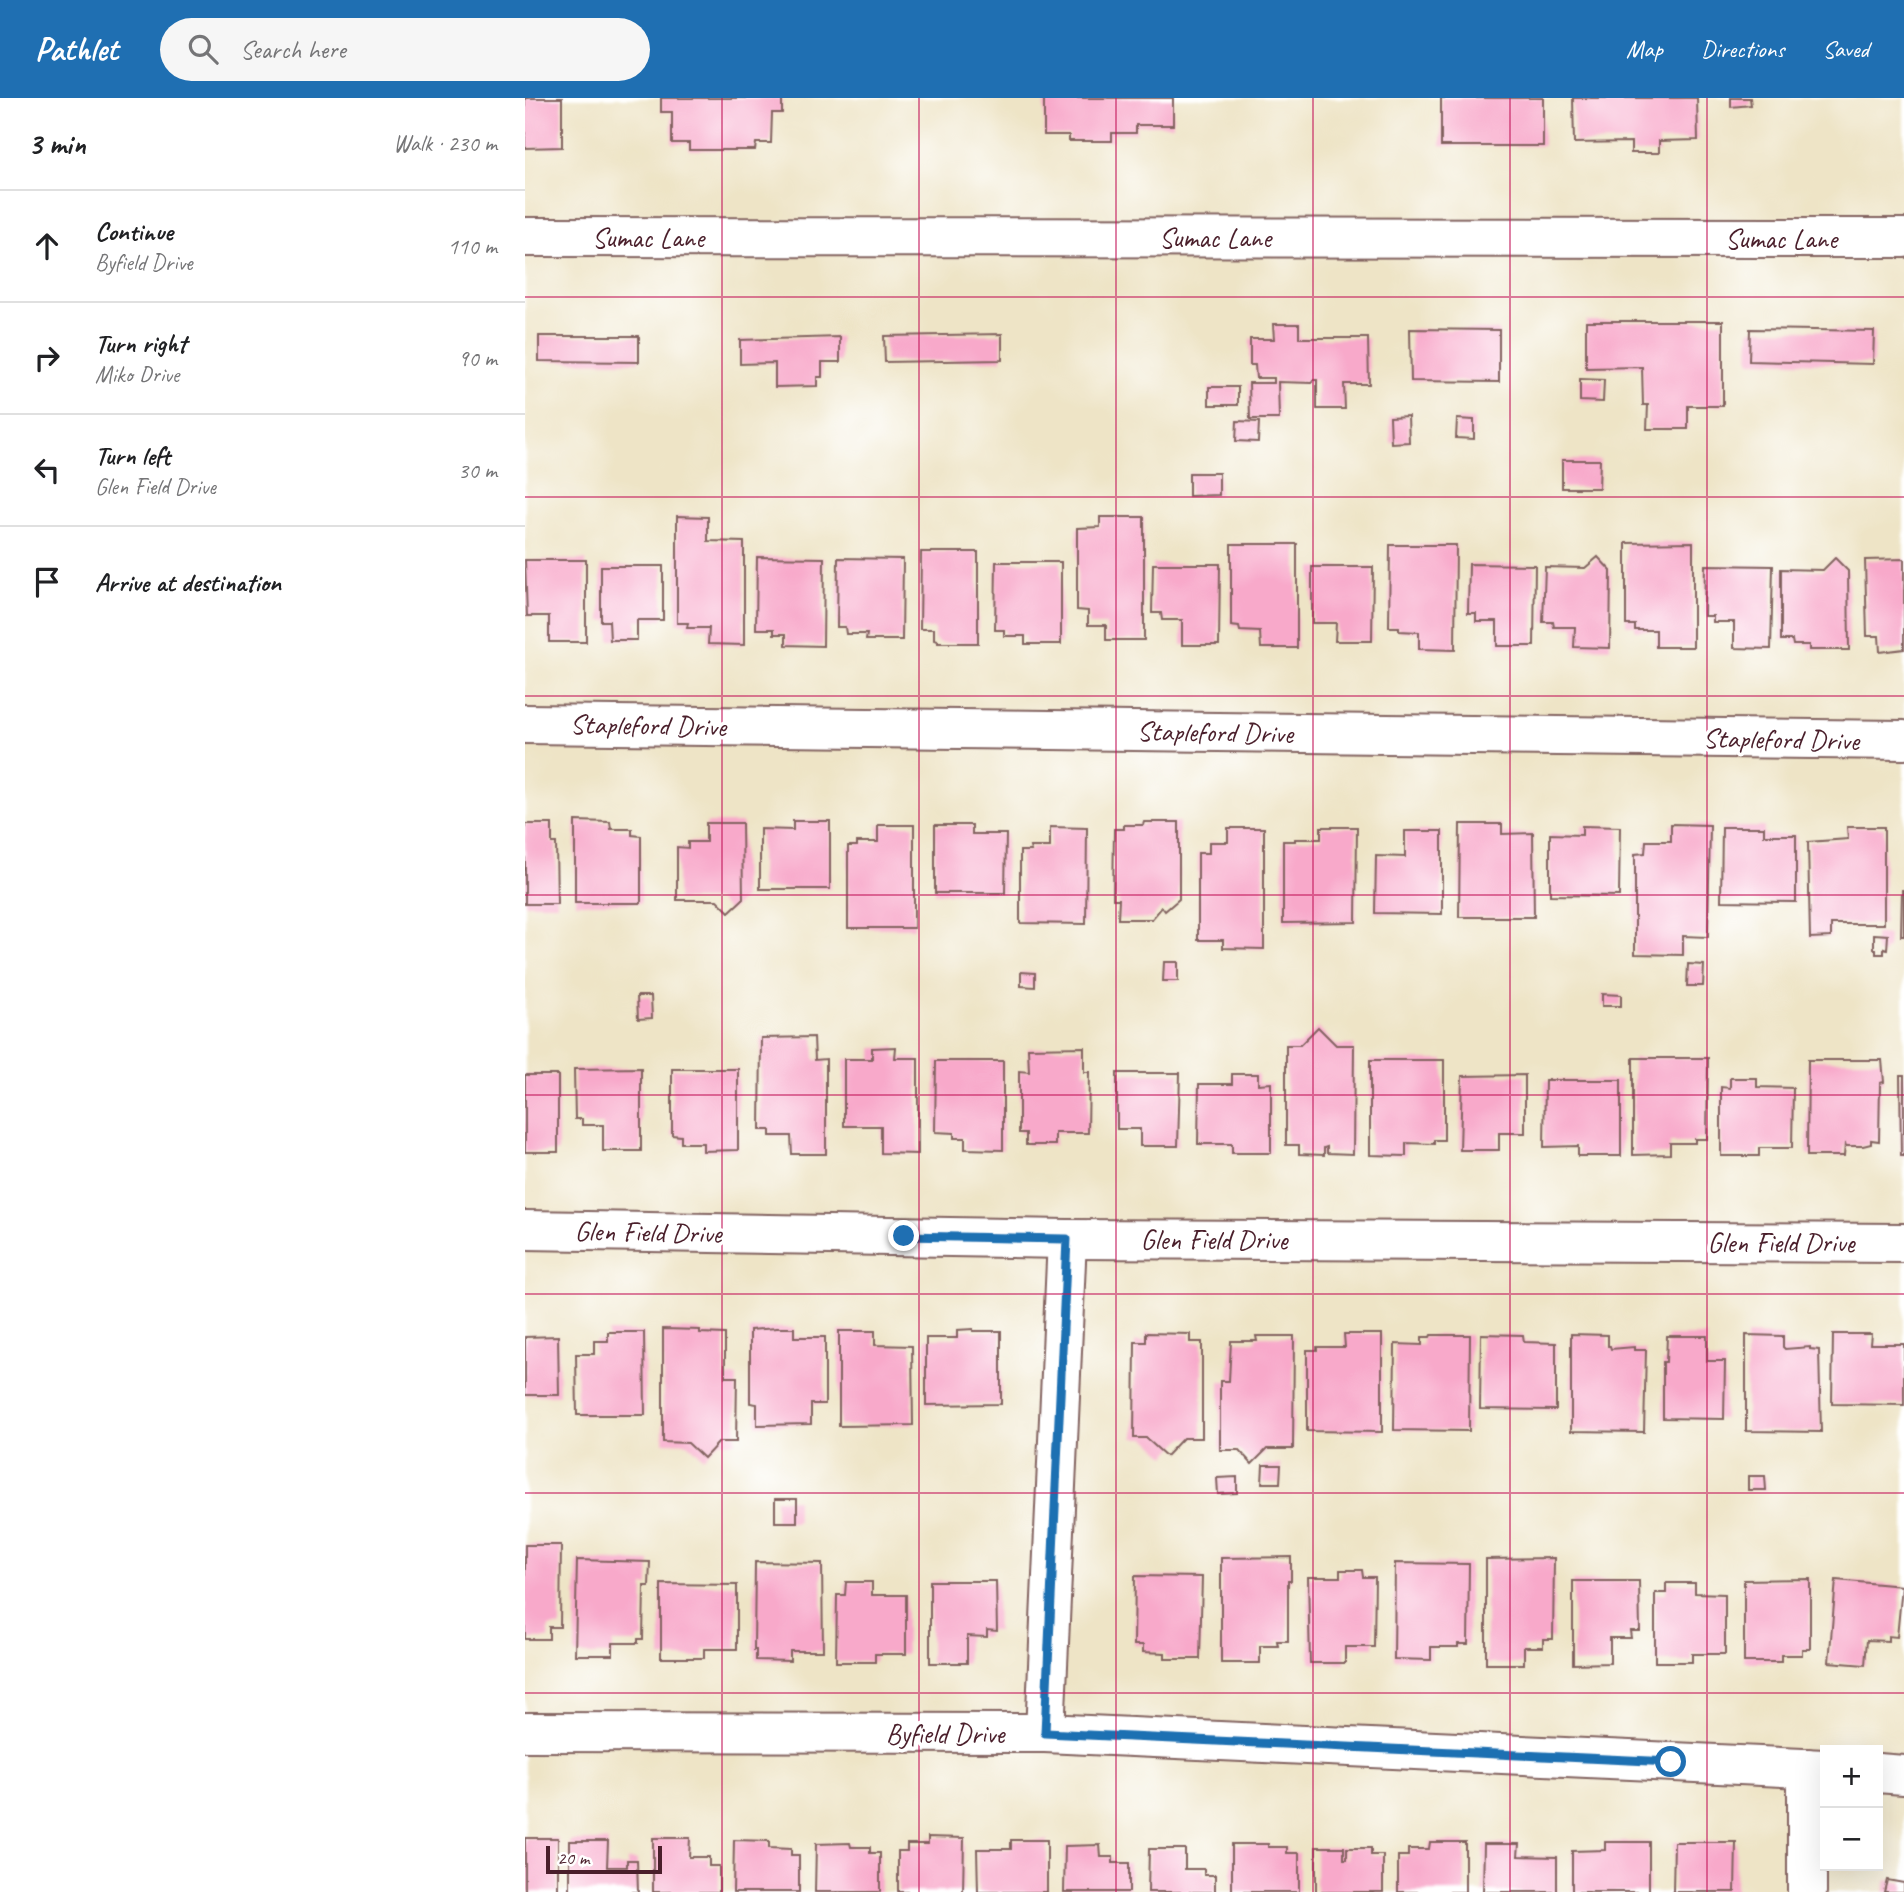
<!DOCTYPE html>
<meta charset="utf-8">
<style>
:root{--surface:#fff;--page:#f6f6f6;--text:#202124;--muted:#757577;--line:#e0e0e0;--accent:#1f6fb2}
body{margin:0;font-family:Caveat,sans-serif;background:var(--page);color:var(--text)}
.controls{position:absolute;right:21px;bottom:21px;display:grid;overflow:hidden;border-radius:0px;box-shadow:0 7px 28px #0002}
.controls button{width:63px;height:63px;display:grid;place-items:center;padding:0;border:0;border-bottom:2px solid var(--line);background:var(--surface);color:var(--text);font:35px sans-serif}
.scale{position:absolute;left:21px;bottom:18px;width:116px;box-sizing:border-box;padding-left:7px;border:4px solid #4a1f2b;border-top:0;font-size:19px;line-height:24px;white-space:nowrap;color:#4a1f2b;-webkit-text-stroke:5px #fff;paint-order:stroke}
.stop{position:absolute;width:21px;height:21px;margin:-16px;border:5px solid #1f6fb2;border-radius:50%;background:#fff}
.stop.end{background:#1f6fb2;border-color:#fff;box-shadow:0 2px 7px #0008}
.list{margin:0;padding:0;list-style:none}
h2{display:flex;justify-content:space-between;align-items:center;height:91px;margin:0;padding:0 28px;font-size:30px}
h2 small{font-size:23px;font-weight:400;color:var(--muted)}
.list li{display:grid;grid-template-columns:46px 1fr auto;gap:21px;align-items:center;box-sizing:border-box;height:112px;padding:0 28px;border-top:2px solid var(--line)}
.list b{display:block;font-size:26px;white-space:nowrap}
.list p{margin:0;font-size:23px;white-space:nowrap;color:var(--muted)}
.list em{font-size:23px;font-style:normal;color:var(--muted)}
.icon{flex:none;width:38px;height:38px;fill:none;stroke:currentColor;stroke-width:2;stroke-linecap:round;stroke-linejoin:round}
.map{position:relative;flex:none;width:1379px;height:1794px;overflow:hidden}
header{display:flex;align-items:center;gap:42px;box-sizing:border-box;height:98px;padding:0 35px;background:var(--accent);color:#fff}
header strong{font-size:33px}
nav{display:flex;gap:38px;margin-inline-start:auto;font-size:24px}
.search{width:490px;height:63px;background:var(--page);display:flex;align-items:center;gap:18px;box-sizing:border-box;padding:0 24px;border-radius:38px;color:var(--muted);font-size:26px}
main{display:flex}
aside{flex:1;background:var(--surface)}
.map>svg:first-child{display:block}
.building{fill:#f8a9ca}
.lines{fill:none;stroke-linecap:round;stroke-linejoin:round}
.minor-casing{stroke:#836461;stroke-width:42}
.minor{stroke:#fff;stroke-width:38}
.route{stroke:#1f6fb2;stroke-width:9}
.grid{fill:none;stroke:#c2185b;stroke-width:2;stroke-opacity:0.55}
.labels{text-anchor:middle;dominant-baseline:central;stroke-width:7;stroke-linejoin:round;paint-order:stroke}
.street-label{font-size:28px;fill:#4a1f2b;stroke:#fff}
</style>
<header>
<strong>Pathlet</strong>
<div class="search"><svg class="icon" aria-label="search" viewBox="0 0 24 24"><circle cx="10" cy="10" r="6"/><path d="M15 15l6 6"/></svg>Search here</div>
<nav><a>Map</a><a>Directions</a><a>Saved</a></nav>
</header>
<main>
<aside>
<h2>3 min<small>Walk · 230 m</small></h2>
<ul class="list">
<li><svg class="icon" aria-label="ahead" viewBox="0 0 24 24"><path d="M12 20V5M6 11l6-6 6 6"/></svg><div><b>Continue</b><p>Byfield Drive</p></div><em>110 m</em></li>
<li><svg class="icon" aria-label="right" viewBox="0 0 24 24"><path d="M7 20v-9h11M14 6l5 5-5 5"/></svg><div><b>Turn right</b><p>Miko Drive</p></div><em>90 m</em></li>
<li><svg class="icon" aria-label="left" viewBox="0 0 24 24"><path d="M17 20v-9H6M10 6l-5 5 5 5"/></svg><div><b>Turn left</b><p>Glen Field Drive</p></div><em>30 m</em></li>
<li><svg class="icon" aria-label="arrive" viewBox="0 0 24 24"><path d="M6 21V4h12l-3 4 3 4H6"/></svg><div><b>Arrive at destination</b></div></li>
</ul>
</aside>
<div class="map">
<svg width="1379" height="1794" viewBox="0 0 1379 1794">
<rect width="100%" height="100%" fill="#fff"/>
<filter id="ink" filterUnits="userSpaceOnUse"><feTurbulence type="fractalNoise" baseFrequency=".0143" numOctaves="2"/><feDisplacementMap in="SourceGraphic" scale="14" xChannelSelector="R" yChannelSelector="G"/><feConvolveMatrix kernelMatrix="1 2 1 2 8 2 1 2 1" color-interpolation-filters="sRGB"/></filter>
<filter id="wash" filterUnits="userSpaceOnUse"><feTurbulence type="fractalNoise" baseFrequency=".00686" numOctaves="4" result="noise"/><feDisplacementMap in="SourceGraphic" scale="28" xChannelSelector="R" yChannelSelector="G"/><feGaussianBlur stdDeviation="1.57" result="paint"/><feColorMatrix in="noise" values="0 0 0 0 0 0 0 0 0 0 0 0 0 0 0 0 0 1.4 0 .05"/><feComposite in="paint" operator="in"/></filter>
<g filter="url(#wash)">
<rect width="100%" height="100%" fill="#eee4c6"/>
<g id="blocks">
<g class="building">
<path d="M 0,0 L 37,0 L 37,49 L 0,50 Z"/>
<path d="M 136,0 L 257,0 L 257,15 L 247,15 L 246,45 L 231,45 L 230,52 L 164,52 L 164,45 L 147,45 L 147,14 L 136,14 Z"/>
<path d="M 519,0 L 648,0 L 648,27 L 611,27 L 611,35 L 587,35 L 587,43 L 544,43 L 544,37 L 519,37 Z"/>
<rect x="916" y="0" width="102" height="48"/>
<path d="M 1048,0 L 1172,0 L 1173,42 L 1134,43 L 1134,55 L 1106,55 L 1106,44 L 1049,45 Z"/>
<path d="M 1206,0 L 1225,0 L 1226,7 L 1206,9 Z"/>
<path d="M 1061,223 L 1198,223 L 1198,308 L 1163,308 L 1163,331 L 1122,331 L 1123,307 L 1118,307 L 1117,269 L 1061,270 Z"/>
<path d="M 748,226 L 774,226 L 774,240 L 843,240 L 844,286 L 819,286 L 820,311 L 792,311 L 792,282 L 788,282 L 787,285 L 753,284 L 754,321 L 725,321 L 724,285 L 749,285 L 749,280 L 731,280 L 730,267 L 725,267 L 725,241 L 749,241 Z"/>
<path d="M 885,231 L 974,232 L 974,284 L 886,283 Z"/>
<path d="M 1225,231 L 1349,233 L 1348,266 L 1224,263 Z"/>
<path d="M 477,236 L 477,262 L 360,264 L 359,238 Z"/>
<path d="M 14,238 L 114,238 L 114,264 L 14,263 Z"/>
<path d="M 315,239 L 315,264 L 297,264 L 297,279 L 292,279 L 292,288 L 250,289 L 250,265 L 215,266 L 215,242 Z"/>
<path d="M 1055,281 L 1079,282 L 1078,304 L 1055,303 Z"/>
<rect x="684" y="289" width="29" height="18"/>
<path d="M 883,318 L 884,344 L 866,345 L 865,319 Z"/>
<path d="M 932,321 L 949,322 L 949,341 L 931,340 Z"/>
<path d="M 712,323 L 734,324 L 733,344 L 711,343 Z"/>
<path d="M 1037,362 L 1075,362 L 1074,390 L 1037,390 Z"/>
<path d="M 664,375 L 694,375 L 694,397 L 664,398 Z"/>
<path d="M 152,418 L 183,419 L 183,443 L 219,444 L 219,547 L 183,546 L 184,530 L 162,530 L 163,525 L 152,525 Z"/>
<path d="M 575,419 L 619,419 L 619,542 L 581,542 L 581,527 L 563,527 L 563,513 L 552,512 L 552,430 L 575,429 Z"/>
<path d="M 1168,444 L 1168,549 L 1131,549 L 1131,532 L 1110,532 L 1110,527 L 1101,527 L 1101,445 Z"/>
<path d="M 706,446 L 772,446 L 772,550 L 736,550 L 735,534 L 715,533 L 714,529 L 706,528 Z"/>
<path d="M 865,447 L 931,447 L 930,552 L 894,551 L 894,534 L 874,533 L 874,529 L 864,529 Z"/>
<path d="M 396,454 L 453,454 L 453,545 L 413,545 L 413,543 L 409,542 L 409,531 L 395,531 Z"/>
<path d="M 232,459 L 299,460 L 298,548 L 261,547 L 261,536 L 249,536 L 249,531 L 231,531 Z"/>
<path d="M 1073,459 L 1086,473 L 1085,550 L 1049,549 L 1050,529 L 1029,529 L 1028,524 L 1018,524 L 1020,469 L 1060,470 Z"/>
<path d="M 313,460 L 378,461 L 377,542 L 341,542 L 342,536 L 321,536 L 320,529 L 312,529 Z"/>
<path d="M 1310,460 L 1323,473 L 1324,552 L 1284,552 L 1284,547 L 1268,547 L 1267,542 L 1256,542 L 1256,471 L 1298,472 Z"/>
<path d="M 1379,461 L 1379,551 L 1355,554 L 1354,538 L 1342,538 L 1340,462 Z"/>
<path d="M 0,462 L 61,462 L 61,544 L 24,544 L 24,518 L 2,518 Z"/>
<path d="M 471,464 L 536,464 L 536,546 L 500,546 L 500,538 L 479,538 L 479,532 L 470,532 Z"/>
<path d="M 628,466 L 695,466 L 694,547 L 657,547 L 657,522 L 637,522 L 636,515 L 627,515 Z"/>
<path d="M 944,466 L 1010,467 L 1009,548 L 972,548 L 972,523 L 951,523 L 951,515 L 943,515 Z"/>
<path d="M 1180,467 L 1248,468 L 1246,551 L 1209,550 L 1209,524 L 1188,524 L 1188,518 L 1179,518 Z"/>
<path d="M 76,468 L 138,468 L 138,522 L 112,522 L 112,542 L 85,542 L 84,523 L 76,523 Z"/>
<path d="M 787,469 L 848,469 L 847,543 L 810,543 L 811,525 L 787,525 Z"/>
<path d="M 50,723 L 85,724 L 86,731 L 107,731 L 107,737 L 116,738 L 116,805 L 50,805 Z"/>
<path d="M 268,723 L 305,723 L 305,791 L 235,791 L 235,731 L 268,732 Z"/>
<path d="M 619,724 L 654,724 L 654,801 L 640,813 L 637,809 L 627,821 L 593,821 L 594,801 L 588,801 L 589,731 L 599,731 L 599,727 L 618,727 Z"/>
<path d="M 181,725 L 217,725 L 218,801 L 204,814 L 192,802 L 152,802 L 152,749 L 163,750 L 163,744 L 181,744 Z"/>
<path d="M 0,726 L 27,726 L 27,745 L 31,745 L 32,806 L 0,806 Z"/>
<path d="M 935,726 L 977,726 L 977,736 L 1008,735 L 1009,819 L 934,819 Z"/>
<path d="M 1146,726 L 1185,727 L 1183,839 L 1158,838 L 1158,857 L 1110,856 L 1110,756 L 1120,755 L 1121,743 L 1146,743 Z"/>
<path d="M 353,727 L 389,727 L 389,830 L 323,830 L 323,748 L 332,748 L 332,744 L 353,744 Z"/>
<path d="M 410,727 L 447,727 L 447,736 L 481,736 L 480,795 L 410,795 Z"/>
<path d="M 1057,728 L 1095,729 L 1094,798 L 1025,797 L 1025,736 L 1057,737 Z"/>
<path d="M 525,729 L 562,730 L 561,826 L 495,825 L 495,753 L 506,753 L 505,749 L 525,749 Z"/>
<path d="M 796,729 L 832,729 L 831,824 L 758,825 L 758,743 L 770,743 L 770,741 L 796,741 Z"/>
<path d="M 1197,729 L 1239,729 L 1239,737 L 1271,737 L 1271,804 L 1196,803 Z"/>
<path d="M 1322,729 L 1359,729 L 1359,826 L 1306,826 L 1306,839 L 1285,840 L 1283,744 L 1323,741 Z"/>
<path d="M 703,730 L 739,730 L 739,851 L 698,850 L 698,842 L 673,842 L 673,755 L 684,755 L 684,744 L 703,744 Z"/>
<path d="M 880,733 L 917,733 L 917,816 L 850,815 L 851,758 L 880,759 Z"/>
<path d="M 1377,792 L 1379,792 L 1379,838 L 1376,838 Z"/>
<path d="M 1349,836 L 1363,837 L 1362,852 L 1359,851 L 1359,856 L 1351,856 L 1351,851 L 1349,851 Z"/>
<path d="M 639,864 L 653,864 L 653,883 L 638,883 Z"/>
<path d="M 1163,866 L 1179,867 L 1178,888 L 1162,888 Z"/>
<path d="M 496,874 L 510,875 L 510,889 L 496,888 Z"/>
<path d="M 1077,896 L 1096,897 L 1096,908 L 1077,908 Z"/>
<path d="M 112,898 L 126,898 L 127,920 L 113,921 Z"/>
<path d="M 793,929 L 811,947 L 829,947 L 828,1056 L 802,1055 L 802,1049 L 799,1050 L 799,1057 L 774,1056 L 774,1047 L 761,1047 L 761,947 L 775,947 Z"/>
<path d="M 289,939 L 290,962 L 301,961 L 301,1056 L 267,1056 L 266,1038 L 245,1038 L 245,1032 L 235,1032 L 236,940 Z"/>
<path d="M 371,949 L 370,960 L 393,960 L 393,1056 L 356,1055 L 356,1028 L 319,1028 L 319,961 L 347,961 L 347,950 Z"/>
<path d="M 559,949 L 559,974 L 564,974 L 563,1035 L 530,1035 L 530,1047 L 501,1047 L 501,1035 L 494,1035 L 494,973 L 504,974 L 503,950 Z"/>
<path d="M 1108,960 L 1183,960 L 1182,1041 L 1170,1041 L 1170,1045 L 1145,1045 L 1145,1056 L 1108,1057 Z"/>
<path d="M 845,962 L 919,962 L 919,1042 L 909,1042 L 909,1046 L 881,1045 L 881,1058 L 845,1057 Z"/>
<path d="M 1283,962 L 1357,962 L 1359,984 L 1355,985 L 1354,1043 L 1346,1042 L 1346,1046 L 1338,1048 L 1321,1048 L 1320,1045 L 1319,1058 L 1282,1058 Z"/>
<path d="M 411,963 L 478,963 L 478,1052 L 440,1051 L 440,1040 L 429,1040 L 429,1035 L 410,1034 Z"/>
<path d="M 116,970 L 116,1053 L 78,1053 L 78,1027 L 57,1027 L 57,1021 L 50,1021 L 49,971 Z"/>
<path d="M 147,971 L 213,971 L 213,1052 L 178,1053 L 178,1045 L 156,1045 L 156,1038 L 147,1037 Z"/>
<path d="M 592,975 L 655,975 L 653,1048 L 615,1048 L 615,1031 L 592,1031 Z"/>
<path d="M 707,976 L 733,976 L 733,986 L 746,985 L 746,1055 L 707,1055 L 707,1046 L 673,1046 L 674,986 L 707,986 Z"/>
<rect x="0" y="977" width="33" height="77"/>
<path d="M 1000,977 L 1000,1035 L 974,1035 L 974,1052 L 935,1052 L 937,978 Z"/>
<path d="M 1375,977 L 1379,977 L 1379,1058 L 1376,1058 Z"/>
<path d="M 1205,980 L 1232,980 L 1232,989 L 1268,990 L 1267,1050 L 1234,1050 L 1234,1058 L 1196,1058 L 1196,989 L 1205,990 Z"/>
<path d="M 1020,982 L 1096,982 L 1096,1058 L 1053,1058 L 1053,1048 L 1019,1049 Z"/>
<path d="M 252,1230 L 269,1230 L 269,1239 L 300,1239 L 300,1306 L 286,1306 L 286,1326 L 232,1327 L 232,1306 L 225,1305 L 225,1232 Z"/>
<path d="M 138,1231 L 175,1232 L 175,1235 L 200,1236 L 200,1279 L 212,1279 L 211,1344 L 194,1344 L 179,1360 L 163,1345 L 138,1344 Z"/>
<path d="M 448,1231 L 448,1233 L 476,1233 L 476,1306 L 401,1307 L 401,1240 L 432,1240 L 432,1232 Z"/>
<path d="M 314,1233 L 350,1233 L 350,1247 L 387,1248 L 388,1327 L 314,1328 Z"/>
<path d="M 83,1234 L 119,1234 L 120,1317 L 52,1317 L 51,1256 L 69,1256 L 69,1243 L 83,1243 Z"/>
<path d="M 621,1235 L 665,1236 L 665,1244 L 677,1244 L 677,1340 L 658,1340 L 641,1358 L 621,1340 L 609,1340 L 610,1244 L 621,1244 Z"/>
<path d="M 819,1236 L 857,1236 L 857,1334 L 782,1333 L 782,1252 L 792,1252 L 792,1249 L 820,1249 Z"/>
<path d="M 956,1236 L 998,1237 L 999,1244 L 1031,1245 L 1031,1312 L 955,1311 Z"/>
<path d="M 1046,1236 L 1083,1237 L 1083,1248 L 1085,1248 L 1086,1251 L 1109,1249 L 1109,1252 L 1121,1252 L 1119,1334 L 1046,1333 Z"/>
<path d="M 1308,1236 L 1346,1236 L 1345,1246 L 1379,1246 L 1379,1307 L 1307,1306 Z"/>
<path d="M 906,1237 L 945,1237 L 944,1333 L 869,1332 L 870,1246 L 897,1247 L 897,1239 L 905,1239 Z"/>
<path d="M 1221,1237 L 1258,1238 L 1258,1249 L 1260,1251 L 1285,1249 L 1285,1251 L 1294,1252 L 1296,1334 L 1221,1333 Z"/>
<path d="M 33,1238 L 34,1297 L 0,1297 L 0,1239 Z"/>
<path d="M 731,1238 L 769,1238 L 768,1351 L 742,1351 L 727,1366 L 714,1352 L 695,1352 L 695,1283 L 704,1283 L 706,1243 L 732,1243 Z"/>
<path d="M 1142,1238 L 1182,1238 L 1182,1263 L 1200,1263 L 1199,1321 L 1138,1320 L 1138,1264 L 1141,1264 Z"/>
<path d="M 738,1367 L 756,1367 L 755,1385 L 737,1385 Z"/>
<path d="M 1223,1378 L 1240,1378 L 1241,1392 L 1223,1392 Z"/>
<path d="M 712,1379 L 712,1395 L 693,1396 L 692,1380 Z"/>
<rect x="250" y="1401" width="22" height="23"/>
<path d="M 0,1447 L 36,1447 L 35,1529 L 24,1529 L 24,1541 L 0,1541 Z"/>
<path d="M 766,1459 L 766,1483 L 763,1483 L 763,1543 L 752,1543 L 753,1548 L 735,1548 L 735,1565 L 696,1565 L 696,1460 Z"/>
<path d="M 1029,1460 L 1028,1541 L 1018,1541 L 1018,1549 L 999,1549 L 999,1566 L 961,1566 L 961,1461 Z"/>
<path d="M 52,1462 L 125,1464 L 124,1488 L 119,1488 L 118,1541 L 113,1541 L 113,1545 L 88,1545 L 88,1557 L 50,1557 Z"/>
<path d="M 230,1464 L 297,1465 L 298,1553 L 265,1553 L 265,1563 L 231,1562 L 231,1552 L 229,1552 Z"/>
<path d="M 870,1465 L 944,1466 L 943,1546 L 933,1546 L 933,1549 L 906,1549 L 906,1562 L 869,1561 Z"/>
<path d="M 815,1472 L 837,1472 L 838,1479 L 850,1479 L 849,1549 L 820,1549 L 820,1565 L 785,1565 L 783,1479 L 815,1479 Z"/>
<path d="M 610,1478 L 677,1479 L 675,1561 L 640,1561 L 640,1555 L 618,1554 L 618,1547 L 609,1547 Z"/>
<path d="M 1285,1481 L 1285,1551 L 1277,1551 L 1277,1557 L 1256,1557 L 1256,1564 L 1219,1564 L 1219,1482 Z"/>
<path d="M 1311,1482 L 1377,1488 L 1372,1539 L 1363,1538 L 1363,1543 L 1342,1542 L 1340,1567 L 1304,1564 Z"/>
<path d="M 405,1483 L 471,1483 L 472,1533 L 462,1532 L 462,1539 L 442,1538 L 442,1565 L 405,1565 Z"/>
<path d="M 1048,1483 L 1114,1483 L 1115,1533 L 1105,1533 L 1106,1540 L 1085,1540 L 1085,1565 L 1048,1566 Z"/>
<path d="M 321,1484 L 347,1484 L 347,1497 L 381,1497 L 381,1556 L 350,1556 L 350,1564 L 311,1564 L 312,1497 L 320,1497 Z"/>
<path d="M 1141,1485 L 1170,1485 L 1170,1495 L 1200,1496 L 1200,1556 L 1167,1556 L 1167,1564 L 1130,1564 L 1130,1495 L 1141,1495 Z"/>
<path d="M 136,1486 L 212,1487 L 212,1551 L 179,1551 L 179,1560 L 136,1560 Z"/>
<path d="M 403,1739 L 439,1740 L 438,1794 L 373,1794 L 373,1753 L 382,1753 L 382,1746 L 403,1746 Z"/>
<rect x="0" y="1740" width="33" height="54"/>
<path d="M 128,1740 L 165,1740 L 164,1759 L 184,1759 L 184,1768 L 194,1768 L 194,1794 L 128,1794 Z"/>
<path d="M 209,1742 L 244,1743 L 244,1750 L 266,1751 L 266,1757 L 274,1757 L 274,1794 L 208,1794 Z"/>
<path d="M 486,1742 L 522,1742 L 522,1794 L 453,1794 L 452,1751 L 486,1751 Z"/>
<path d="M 45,1743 L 83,1743 L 82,1769 L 102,1769 L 102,1762 L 112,1762 L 113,1794 L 45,1794 Z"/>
<path d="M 905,1744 L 940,1744 L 940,1794 L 873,1794 L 873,1758 L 883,1758 L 883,1751 L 904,1751 Z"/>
<path d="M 1080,1744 L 1124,1744 L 1124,1794 L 1047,1794 L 1047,1753 L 1080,1752 Z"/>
<path d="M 1149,1744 L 1211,1744 L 1210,1794 L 1148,1794 Z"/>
<path d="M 325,1745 L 326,1749 L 345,1749 L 345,1755 L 355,1755 L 355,1794 L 290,1794 L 291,1746 Z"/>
<path d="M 707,1746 L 743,1746 L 743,1749 L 762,1749 L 762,1755 L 774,1755 L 774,1794 L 707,1794 Z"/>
<path d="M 959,1746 L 994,1746 L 993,1758 L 1032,1759 L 1032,1794 L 958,1794 Z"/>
<path d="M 575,1747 L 576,1759 L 588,1759 L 588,1765 L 604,1765 L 604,1794 L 539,1794 L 540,1748 Z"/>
<path d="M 791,1749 L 819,1749 L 819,1761 L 822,1761 L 822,1750 L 846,1750 L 846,1757 L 858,1757 L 858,1794 L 791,1794 Z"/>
<path d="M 624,1751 L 660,1751 L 660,1771 L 679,1771 L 679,1777 L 690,1777 L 690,1794 L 623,1794 Z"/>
<path d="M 1362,1782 L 1379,1785 L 1379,1794 L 1359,1794 Z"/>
</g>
</g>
</g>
<g filter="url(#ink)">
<use href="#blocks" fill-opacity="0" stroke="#836461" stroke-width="2"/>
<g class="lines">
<g class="minor-casing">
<g id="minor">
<path d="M 0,139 L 1379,140"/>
<path d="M 0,626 L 1379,642"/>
<path d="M 0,1132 L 542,1141 L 1379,1145"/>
<path d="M 0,1634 L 520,1635 L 1300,1671"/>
<path d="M 520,1635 L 542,1141"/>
<path d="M 1282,1670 L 1282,1794"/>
<path d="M 1353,1675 L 1379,1677"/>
</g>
</g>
<use href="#minor" class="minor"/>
</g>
</g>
<g class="lines" filter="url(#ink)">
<path class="route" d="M 379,1138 L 542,1141 L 520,1635 L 1146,1664"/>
</g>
<path class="grid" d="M 197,0 L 197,1794M 394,0 L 394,1794M 591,0 L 591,1794M 788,0 L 788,1794M 985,0 L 985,1794M 1182,0 L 1182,1794M 0,199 L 1379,199M 0,399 L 1379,399M 0,598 L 1379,598M 0,797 L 1379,797M 0,997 L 1379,997M 0,1196 L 1379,1196M 0,1395 L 1379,1395M 0,1595 L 1379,1595"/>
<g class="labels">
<g class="street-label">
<text x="123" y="139">Sumac Lane</text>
<text x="690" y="139">Sumac Lane</text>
<text x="1256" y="140">Sumac Lane</text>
<text transform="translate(123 627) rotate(1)">Stapleford Drive</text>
<text transform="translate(690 634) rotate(1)">Stapleford Drive</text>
<text transform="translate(1256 641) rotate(1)">Stapleford Drive</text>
<text transform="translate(123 1134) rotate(1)">Glen Field Drive</text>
<text x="689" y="1141">Glen Field Drive</text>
<text x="1256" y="1144">Glen Field Drive</text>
<text x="420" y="1635">Byfield Drive</text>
</g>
</g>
</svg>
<div class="controls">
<button>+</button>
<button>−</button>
</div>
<div class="scale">20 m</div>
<div class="stop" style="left:1146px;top:1664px"></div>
<div class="stop end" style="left:379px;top:1138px"></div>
</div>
</main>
